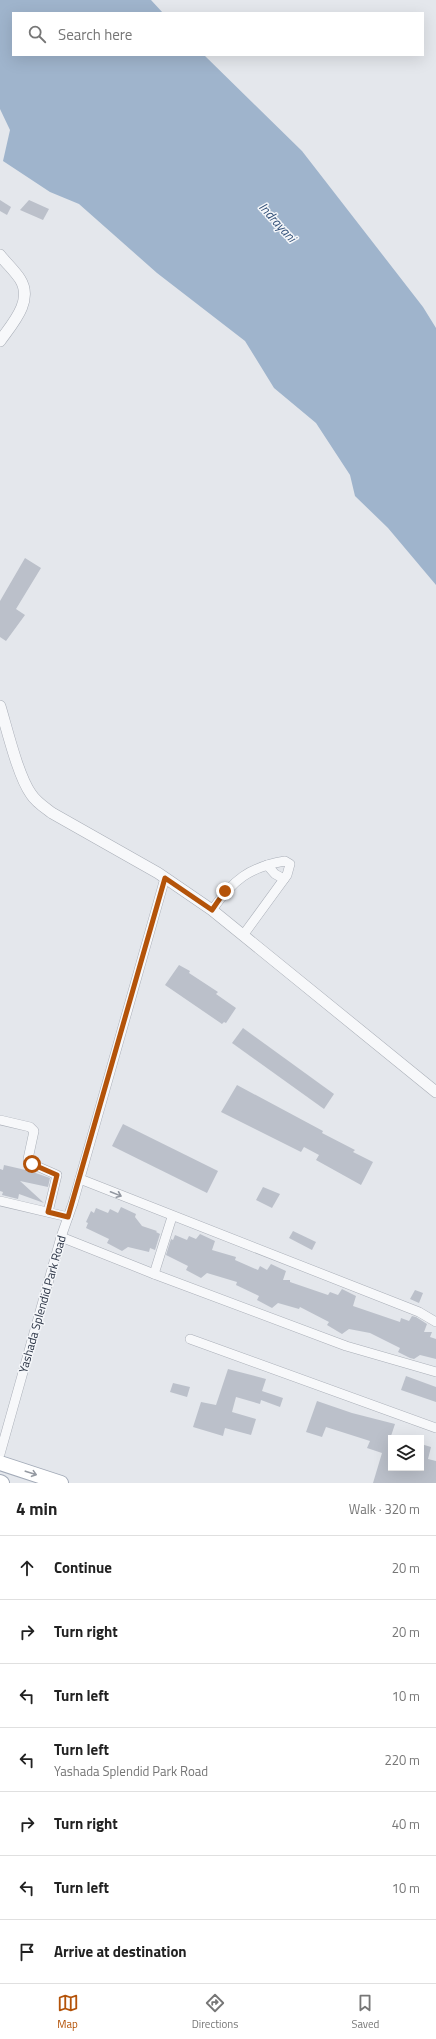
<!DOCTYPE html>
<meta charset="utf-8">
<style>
:root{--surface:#fff;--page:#f2f2f2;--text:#222;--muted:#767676;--line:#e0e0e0;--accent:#b45309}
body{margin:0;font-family:"Titillium Web",sans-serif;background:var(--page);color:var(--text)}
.controls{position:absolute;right:12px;bottom:12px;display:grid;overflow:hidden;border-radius:0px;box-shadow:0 4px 16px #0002}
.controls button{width:36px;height:36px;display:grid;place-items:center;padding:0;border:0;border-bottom:1px solid var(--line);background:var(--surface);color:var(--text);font:20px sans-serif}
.stop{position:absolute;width:12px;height:12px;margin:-9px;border:3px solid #b45309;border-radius:50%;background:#fff}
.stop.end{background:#b45309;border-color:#fff;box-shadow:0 1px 4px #0008}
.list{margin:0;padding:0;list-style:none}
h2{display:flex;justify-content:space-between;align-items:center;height:52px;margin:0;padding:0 16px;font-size:17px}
h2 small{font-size:13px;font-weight:400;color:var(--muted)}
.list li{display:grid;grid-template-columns:26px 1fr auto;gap:12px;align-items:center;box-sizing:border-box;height:64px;padding:0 16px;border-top:1px solid var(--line)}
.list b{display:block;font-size:15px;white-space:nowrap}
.list p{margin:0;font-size:13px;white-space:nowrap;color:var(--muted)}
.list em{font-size:13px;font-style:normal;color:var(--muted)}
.icon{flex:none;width:22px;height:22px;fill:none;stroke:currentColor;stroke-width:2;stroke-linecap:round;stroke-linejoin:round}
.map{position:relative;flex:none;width:436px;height:1483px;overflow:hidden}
.search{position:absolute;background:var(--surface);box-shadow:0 4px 16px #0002;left:12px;right:12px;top:12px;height:44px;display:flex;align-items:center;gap:10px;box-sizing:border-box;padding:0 14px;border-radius:0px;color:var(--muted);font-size:15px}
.sheet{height:500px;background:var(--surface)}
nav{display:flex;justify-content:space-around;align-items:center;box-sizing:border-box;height:56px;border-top:1px solid var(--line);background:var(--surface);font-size:11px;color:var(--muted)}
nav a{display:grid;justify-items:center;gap:2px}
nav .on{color:var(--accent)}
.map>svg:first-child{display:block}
.water{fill:#9fb4cc}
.building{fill:#bbc0ca}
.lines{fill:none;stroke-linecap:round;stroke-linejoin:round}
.minor-casing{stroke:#a9aeb7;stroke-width:10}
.tertiary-casing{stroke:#a9aeb7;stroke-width:12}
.primary-casing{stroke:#a3abb8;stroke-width:16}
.minor{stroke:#f7f8fa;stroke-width:9}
.tertiary{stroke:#f7f8fa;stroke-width:11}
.primary{stroke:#fff;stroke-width:14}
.oneway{stroke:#9196a0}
.oneway2{stroke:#959aa2}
.route{stroke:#b45309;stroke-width:5}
.labels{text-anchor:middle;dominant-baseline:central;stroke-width:3;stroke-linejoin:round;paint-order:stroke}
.street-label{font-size:12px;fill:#2b3445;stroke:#f4f6f9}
.water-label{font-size:13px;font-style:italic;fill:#34527a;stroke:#f4f6f9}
</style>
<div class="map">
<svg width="436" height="1483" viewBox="0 0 436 1483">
<rect width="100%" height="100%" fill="#e4e7ec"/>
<path class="water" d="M 0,0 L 151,0 L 163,13 L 13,13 L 13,55 L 204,55 L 302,151 L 423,307 L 436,328 L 436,585 L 388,528 L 355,496 L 350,475 L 316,423 L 274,388 L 245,341 L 157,273 L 79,204 L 50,192 L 3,161 L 10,130 L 0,109 Z"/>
<g class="building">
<path d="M 0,200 L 11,207 L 7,215 L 0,211 Z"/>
<path d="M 29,200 L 49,209 L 43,220 L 20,210 Z"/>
<path d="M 25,558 L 41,568 L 16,609 L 25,615 L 6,641 L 0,637 L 0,601 Z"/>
<path d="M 179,965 L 190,971 L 189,973 L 218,992 L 216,994 L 236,1008 L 226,1023 L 224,1022 L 222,1024 L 165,985 Z"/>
<path d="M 243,1028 L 334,1094 L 324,1109 L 232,1043 Z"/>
<path d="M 237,1085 L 323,1131 L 322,1133 L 355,1150 L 353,1152 L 373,1162 L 361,1185 L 316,1160 L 319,1155 L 304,1147 L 301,1152 L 221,1112 Z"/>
<path d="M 123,1124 L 218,1171 L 207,1193 L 112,1146 Z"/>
<path d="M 4,1165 L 30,1171 L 50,1178 L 48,1187 L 20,1181 L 44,1203 L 19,1194 L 18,1199 L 2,1195 L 3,1192 L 0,1191 L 0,1169 L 3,1170 Z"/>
<path d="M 263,1187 L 280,1194 L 272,1208 L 256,1200 Z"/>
<path d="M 121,1207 L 136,1214 L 135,1217 L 142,1226 L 157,1231 L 156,1232 L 160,1234 L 155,1250 L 150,1248 L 149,1252 L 128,1247 L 122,1251 L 107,1243 L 109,1239 L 86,1228 L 88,1223 L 86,1222 L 91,1211 L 94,1213 L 96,1208 L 108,1213 L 110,1209 L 118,1213 Z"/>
<path d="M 293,1231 L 316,1242 L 312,1250 L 289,1238 Z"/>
<path d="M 200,1234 L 215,1241 L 212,1250 L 236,1257 L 235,1260 L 258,1270 L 260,1266 L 267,1270 L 271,1264 L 286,1271 L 283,1280 L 290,1280 L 290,1282 L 328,1295 L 330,1292 L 338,1295 L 342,1289 L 356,1296 L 353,1306 L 400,1322 L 401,1318 L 409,1321 L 412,1316 L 416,1317 L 427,1324 L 424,1332 L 432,1332 L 430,1337 L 436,1339 L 436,1359 L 420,1355 L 414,1359 L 410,1358 L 398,1352 L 400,1348 L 370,1333 L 349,1329 L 342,1334 L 327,1325 L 329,1322 L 300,1307 L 299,1309 L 278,1303 L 272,1308 L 257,1300 L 259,1296 L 236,1285 L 237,1282 L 207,1273 L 201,1278 L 186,1270 L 188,1266 L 166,1255 L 171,1239 L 173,1240 L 175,1235 L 187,1240 L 189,1236 L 196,1239 Z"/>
<path d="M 415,1290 L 423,1293 L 419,1303 L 410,1299 Z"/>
<path d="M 228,1369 L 266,1379 L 262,1391 L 283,1398 L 280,1407 L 261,1400 L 260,1404 L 236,1397 L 232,1412 L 256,1419 L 251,1435 L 225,1428 L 223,1436 L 193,1427 L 201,1402 L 216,1405 Z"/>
<path d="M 406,1376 L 436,1387 L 436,1402 L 401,1390 Z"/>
<path d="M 173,1383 L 190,1387 L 187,1397 L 170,1392 Z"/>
<path d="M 317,1401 L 352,1413 L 395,1424 L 391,1436 L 391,1468 L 421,1468 L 421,1444 L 431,1447 L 428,1459 L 436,1461 L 436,1483 L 373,1483 L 382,1453 L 367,1448 L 370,1441 L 326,1427 L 322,1437 L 306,1432 Z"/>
</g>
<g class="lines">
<g class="minor-casing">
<g id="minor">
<path d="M 267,865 L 275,874 L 284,879"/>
<path d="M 212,910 C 233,880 249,867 285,861 L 290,864 L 287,875 L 244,934"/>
<path d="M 0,1120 L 30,1127 L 34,1131 L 28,1159 L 32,1164 L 57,1175 L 48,1212"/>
<path d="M 80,1179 L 419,1312 L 436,1322"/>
<path d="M 0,1201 L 68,1217"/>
<path d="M 61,1237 L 154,1274 L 346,1346 L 436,1372"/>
<path d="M 154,1274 L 172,1217"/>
<path d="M 190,1339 L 436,1428"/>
<path d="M 0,1454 L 61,1237 L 73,1203 L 165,878"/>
</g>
</g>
<g class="tertiary-casing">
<g id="tertiary">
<path d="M 0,255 C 6,263 14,270 20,279 C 34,301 12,324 0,341"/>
<path d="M 0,706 C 7,729 18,776 31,794 C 36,802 44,807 52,813 L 158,873 L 212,910 L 436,1092"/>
</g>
</g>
<g class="primary-casing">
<g id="primary">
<path d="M 0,1463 L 61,1483"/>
<path d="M 0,1482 L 2,1483"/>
</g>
</g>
<use href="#minor" class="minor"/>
<use href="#tertiary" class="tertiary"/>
<use href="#primary" class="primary"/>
</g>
<defs><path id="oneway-shaft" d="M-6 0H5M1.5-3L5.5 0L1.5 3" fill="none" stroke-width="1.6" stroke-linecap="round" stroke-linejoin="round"/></defs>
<use class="oneway" href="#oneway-shaft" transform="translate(116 1194) rotate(22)"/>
<use class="oneway2" href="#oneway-shaft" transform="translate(31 1473) rotate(18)"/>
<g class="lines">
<path class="route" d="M 32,1164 L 57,1175 L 48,1212 L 68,1217 L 165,878 L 212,910 L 225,891"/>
</g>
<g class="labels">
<g class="street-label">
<text transform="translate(42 1304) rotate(-74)">Yashada Splendid Park Road</text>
</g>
<g class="water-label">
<text transform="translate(278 222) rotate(48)">Indrayani</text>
</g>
</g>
</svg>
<div class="controls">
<button><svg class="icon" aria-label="layers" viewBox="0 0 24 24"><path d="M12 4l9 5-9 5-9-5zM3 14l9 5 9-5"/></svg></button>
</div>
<div class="stop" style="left:32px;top:1164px"></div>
<div class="stop end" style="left:225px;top:891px"></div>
<div class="search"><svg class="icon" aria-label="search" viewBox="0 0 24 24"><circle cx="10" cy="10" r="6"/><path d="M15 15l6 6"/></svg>Search here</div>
</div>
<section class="sheet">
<h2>4 min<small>Walk · 320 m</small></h2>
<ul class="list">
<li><svg class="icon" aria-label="ahead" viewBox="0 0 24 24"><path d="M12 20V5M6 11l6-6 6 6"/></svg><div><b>Continue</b></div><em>20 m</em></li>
<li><svg class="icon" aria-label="right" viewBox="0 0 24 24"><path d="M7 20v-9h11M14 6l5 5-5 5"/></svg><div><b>Turn right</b></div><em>20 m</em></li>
<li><svg class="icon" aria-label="left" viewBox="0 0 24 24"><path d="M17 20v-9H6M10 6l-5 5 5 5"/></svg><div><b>Turn left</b></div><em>10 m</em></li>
<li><svg class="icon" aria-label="left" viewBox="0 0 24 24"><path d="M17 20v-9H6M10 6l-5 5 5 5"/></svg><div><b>Turn left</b><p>Yashada Splendid Park Road</p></div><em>220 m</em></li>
<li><svg class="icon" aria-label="right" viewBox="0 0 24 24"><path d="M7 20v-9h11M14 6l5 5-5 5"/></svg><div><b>Turn right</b></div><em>40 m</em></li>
<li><svg class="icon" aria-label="left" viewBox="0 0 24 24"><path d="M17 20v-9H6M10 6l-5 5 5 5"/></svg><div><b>Turn left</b></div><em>10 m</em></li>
<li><svg class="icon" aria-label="arrive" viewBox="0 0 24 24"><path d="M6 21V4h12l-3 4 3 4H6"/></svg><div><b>Arrive at destination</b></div></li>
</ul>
</section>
<nav>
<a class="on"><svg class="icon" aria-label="map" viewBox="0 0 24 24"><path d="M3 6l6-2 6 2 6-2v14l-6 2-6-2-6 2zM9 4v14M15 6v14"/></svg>Map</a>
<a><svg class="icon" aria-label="directions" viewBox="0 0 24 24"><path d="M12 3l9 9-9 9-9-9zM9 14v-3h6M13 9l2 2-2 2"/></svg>Directions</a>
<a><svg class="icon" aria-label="saved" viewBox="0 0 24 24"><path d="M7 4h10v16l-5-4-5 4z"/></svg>Saved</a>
</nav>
